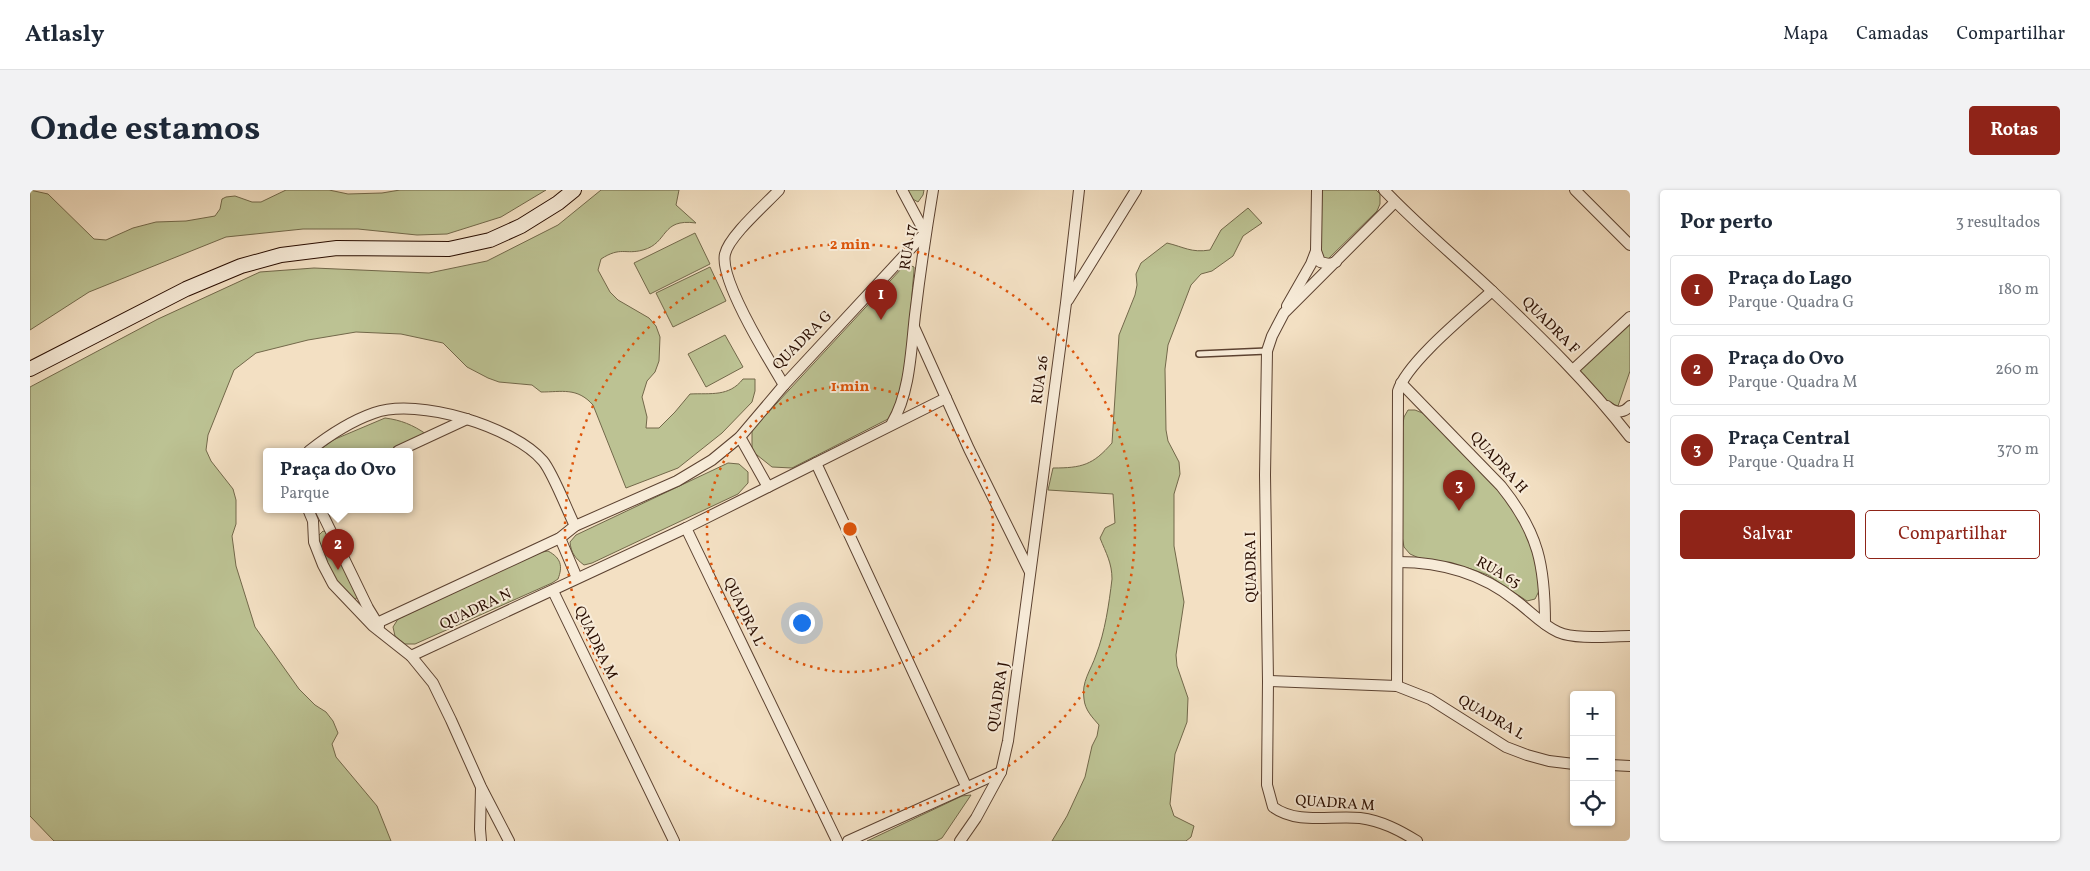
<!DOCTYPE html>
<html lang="pt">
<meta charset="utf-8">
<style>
:root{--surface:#fff;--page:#f2f2f3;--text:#1f2937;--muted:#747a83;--line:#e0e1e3;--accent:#8f2418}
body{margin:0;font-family:Vollkorn,serif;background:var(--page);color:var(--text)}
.controls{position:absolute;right:15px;bottom:15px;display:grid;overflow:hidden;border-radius:5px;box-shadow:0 1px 4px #0004}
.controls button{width:45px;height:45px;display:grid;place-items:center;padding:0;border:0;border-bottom:1px solid var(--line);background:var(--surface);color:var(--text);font:25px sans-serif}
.you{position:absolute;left:771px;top:432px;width:18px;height:18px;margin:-12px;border:4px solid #fff;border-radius:50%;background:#1a73e8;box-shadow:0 0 0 8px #1a73e833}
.badge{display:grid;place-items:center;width:32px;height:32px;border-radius:50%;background:var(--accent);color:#fff;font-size:16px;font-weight:700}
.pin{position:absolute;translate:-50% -41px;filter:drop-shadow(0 1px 2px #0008)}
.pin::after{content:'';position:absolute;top:26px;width:18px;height:15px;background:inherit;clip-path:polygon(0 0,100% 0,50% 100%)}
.popup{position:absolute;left:233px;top:258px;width:150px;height:65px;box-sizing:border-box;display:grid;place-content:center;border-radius:5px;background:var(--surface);filter:drop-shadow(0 1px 4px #0005);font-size:16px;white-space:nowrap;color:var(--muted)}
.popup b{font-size:19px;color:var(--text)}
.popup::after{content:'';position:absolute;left:50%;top:100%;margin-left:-10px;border:10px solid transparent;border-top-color:var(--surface)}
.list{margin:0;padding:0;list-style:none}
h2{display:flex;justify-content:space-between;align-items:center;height:65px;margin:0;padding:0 20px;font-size:21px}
h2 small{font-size:16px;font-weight:400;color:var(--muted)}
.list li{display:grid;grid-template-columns:32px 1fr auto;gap:15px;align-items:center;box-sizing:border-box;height:70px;margin:0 10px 10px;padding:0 10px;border:1px solid var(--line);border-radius:5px}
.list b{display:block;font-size:19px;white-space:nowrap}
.list p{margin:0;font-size:16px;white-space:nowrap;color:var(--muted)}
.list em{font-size:16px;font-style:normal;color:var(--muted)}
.actions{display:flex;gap:10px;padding:15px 20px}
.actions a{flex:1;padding:11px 0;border:1px solid var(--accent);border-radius:5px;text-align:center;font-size:18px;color:var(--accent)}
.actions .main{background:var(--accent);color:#fff}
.icon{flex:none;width:28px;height:28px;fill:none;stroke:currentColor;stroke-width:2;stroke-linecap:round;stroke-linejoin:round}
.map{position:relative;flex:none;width:1600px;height:651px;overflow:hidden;border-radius:5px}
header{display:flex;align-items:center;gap:30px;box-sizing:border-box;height:70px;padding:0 25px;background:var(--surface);border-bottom:1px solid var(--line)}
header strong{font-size:24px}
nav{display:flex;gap:28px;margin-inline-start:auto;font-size:18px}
.intro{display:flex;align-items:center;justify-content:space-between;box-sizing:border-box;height:120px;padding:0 30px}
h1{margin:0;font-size:35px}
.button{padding:12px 22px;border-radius:5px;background:var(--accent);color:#fff;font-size:18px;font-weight:700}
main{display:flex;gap:30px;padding:0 30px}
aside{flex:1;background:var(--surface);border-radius:5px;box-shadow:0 1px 4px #0004}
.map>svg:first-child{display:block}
.green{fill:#bcc293;stroke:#72684a}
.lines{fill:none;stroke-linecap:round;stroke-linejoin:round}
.lane-casing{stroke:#5c4231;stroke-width:8}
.street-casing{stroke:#5c4231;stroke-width:12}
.secondary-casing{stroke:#290d00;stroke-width:16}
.lane{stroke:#f7ebd8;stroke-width:5}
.street{stroke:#f7ebd8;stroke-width:10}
.secondary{stroke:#f7ebd8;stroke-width:14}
.ring{fill:none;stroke:#de550b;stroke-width:2.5;stroke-dasharray:2.5 5}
.labels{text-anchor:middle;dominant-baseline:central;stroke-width:4;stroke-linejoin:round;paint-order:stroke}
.street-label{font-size:15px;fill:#290d00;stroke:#f7ebd8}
.centre{fill:#de550b;stroke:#f7ebd8;stroke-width:2.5}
.ring-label{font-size:15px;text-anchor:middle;font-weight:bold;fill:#de550b;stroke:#f7ebd8;stroke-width:4;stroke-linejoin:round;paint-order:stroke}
</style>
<header>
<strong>Atlasly</strong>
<nav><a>Mapa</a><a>Camadas</a><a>Compartilhar</a></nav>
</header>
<div class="intro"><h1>Onde estamos</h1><a class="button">Rotas</a></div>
<main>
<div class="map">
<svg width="1600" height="651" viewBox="0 0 1600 651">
<rect width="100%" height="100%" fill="#f3e0c3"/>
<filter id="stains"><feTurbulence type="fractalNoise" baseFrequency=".004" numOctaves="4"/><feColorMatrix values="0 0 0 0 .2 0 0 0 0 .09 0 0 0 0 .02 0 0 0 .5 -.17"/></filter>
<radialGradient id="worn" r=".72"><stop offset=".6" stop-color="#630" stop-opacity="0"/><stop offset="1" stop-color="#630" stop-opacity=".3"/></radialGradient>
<g class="green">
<path d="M 0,0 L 18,4 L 64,49 L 76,50 L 103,38 L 126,32 L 156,31 L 185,26 L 190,19 L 192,9 L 196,7 L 205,6 L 222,12 L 231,12 L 256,0 L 299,0 L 318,4 L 352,3 L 370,0 L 516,0 L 471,27 L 417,44 L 387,45 L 328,39 L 273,39 L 196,47 L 59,102 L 0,140 Z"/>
<path d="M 571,0 L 649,0 L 646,15 L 666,33 C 630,28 639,53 613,60 C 595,65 591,56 571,69 L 568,80 L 580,102 L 588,110 L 619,128 L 626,136 L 630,147 L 629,171 L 625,182 L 617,191 L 612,207 L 617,227 L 616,238 L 629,238 L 645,222 L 660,204 C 681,203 699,207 713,189 L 725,189 L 725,201 L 722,212 L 692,243 L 648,278 L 596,298 L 563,215 C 547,197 532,202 511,202 L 502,195 L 469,192 L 458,188 L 437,177 L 413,153 L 371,144 L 326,142 L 278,150 L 226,163 L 204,180 L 178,245 L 176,260 L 181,271 L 203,299 L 206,310 L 206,334 L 202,346 L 206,376 L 225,437 L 269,499 L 285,515 L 296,522 L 303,531 L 308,543 L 302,554 L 306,567 L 347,616 L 361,651 L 24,651 L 0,626 L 0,197 L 128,129 L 230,82 L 284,78 L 399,83 L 457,71 L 528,35 Z"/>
<path d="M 877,0 L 894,0 L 893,5 L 888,12 L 881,8 Z"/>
<path d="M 1289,0 L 1346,0 L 1350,4 L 1350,14 L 1347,21 L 1296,71 L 1293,70 L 1288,59 Z"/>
<path d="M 1218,18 L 1232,33 L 1213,46 L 1203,66 L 1182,81 L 1171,84 L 1161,95 L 1138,155 L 1135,179 L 1136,240 L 1138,251 L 1149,272 L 1150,284 L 1144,304 L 1144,356 L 1154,412 L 1146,465 L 1147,476 L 1158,508 L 1157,532 L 1145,564 L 1140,614 L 1144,626 L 1164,636 L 1161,647 L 1156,651 L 1022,651 L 1037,626 L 1055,587 L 1062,556 L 1067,546 L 1069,535 C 1062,527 1055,520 1054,509 C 1051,492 1061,480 1066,465 C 1075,442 1079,414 1082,389 C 1082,373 1076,363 1070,348 L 1075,338 L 1085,333 L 1083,304 L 1018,300 L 1023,278 C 1052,278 1063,275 1082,253 L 1089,145 L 1105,105 L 1107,95 L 1106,84 L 1111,73 L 1137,53 C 1154,57 1161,63 1180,60 L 1191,40 Z"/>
<path d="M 665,43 L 680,74 L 620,104 L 604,73 Z"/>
<path d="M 879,75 L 884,77 L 884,81 C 880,121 878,194 860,228 L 762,278 L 742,277 L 722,261 L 722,240 L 872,78 Z"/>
<path d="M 680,77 L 696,111 L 643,137 L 626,103 Z"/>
<path d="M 1600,131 L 1600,181 L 1588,216 L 1578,212 L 1548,180 Z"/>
<path d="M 695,145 L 713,177 L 676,197 L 658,164 Z"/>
<path d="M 1378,220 L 1385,220 L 1395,224 L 1478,309 L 1503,358 L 1510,399 L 1505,409 L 1497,411 L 1458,385 L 1438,378 L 1389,368 L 1380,364 L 1374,357 L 1372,346 L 1372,241 L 1374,227 Z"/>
<path d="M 355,228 C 371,230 383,235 396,244 L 358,261 L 288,261 L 303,250 Z"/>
<path d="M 698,273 L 709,274 L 718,282 L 718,293 L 708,304 L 562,373 L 554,375 C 545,368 541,363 540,352 L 546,345 Z"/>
<path d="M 293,341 L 299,343 L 328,407 L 324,410 L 303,388 L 287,347 Z"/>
<path d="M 518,361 C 531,368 533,376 528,389 L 522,393 L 385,454 L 375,454 L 365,446 L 363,437 L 368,429 L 485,374 L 512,362 Z"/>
<path d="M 941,605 L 912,648 L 906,651 L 837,651 L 932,606 Z"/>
</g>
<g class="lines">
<g class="lane-casing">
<path id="lane" d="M 1169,164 L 1237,161"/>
</g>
<g class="street-casing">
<g id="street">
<path d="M 749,0 C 735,15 699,46 695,64 C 689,90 739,170 754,195"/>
<path d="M 1354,0 C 1388,36 1426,67 1462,101 C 1511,147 1559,194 1600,247"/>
<path d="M 1545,0 L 1600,55"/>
<path d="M 1365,12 L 1254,123 L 1242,146 L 1237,161 L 1235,285 L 1238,491 L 1237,595 L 1243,617 C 1268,635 1301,625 1330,628 C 1352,631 1369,640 1387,651"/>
<path d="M 1286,61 L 1290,72 L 1299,74 L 1306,72"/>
<path d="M 1038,110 L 1106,0"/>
<path d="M 1257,116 L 1281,74 L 1286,61 L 1287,0"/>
<path d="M 884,137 L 939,259 L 1000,382"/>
<path d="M 1543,180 L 1600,127"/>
<path d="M 1371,193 L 1471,296 C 1509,343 1515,376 1515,434"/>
<path d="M 1577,216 C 1584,223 1593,224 1600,216"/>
<path d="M 862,233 C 880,203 881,160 885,125 C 890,83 896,42 903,0"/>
<path d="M 710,247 L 738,297"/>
<path d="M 279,261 C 298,246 321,231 344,223 C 388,207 484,237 513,271 C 523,283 537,320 545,336"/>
<path d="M 368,261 L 437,229"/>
<path d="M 786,273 L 936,596"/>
<path d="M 278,319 L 283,331 L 284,352 L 293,375 L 303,394 L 343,436 L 381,466 L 403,493 L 421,530 L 451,597 L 479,651"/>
<path d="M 290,319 L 338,418 L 349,436"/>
<path d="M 656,338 L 807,651"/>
<path d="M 530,348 L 547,388"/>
<path d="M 1368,372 C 1412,372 1451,383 1485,410 C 1499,420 1512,435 1528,442 C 1546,450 1580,446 1600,446"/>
<path d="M 523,401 L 644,651"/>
<path d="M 347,433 L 530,348 L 545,336 L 647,291 L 682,270 L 710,247 L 754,195 L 895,43 L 872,0"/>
<path d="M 381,466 L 656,338 L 916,208"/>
<path d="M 1238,491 L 1367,496 L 1400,509 L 1476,557 L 1497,565 L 1519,571 L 1544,574"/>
<path d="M 1367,496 L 1368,201 C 1377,172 1438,123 1462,101"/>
<path d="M 1581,575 L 1600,576"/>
<path d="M 451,598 L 450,639 L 451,651"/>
<path d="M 818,651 L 971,582"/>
<path d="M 930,651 L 946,628 L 971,582 L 978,551 L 1036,113 L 1049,0"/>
</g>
</g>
<g class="secondary-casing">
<path id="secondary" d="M 0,179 L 156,99 L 211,76 L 251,65 L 307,58 L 419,59 L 460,50 L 491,36 L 528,13 L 544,0"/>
</g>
<use href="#lane" class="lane"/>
<use href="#street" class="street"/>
<use href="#secondary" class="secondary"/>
</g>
<g class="ring">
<circle cx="820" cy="339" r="143"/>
<circle cx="820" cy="339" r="285"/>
</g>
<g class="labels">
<g class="street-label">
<text transform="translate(879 57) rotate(-82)">RUA 17</text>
<text transform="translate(1520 136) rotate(45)">QUADRA F</text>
<text transform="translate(773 151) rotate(-45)">QUADRA G</text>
<text transform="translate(1011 190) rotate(-82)">RUA 26</text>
<text transform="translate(1468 273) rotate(48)">QUADRA H</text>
<text transform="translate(1222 377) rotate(-91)">QUADRA I</text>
<text transform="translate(1468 383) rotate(29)">RUA 65</text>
<text transform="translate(446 420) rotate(-25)">QUADRA N</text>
<text transform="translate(713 422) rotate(64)">QUADRA L</text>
<text transform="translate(565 453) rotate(64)">QUADRA M</text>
<text transform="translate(969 507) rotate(-81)">QUADRA J</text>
<text transform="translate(1461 528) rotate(30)">QUADRA L</text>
<text transform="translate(1305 614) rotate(4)">QUADRA M</text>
</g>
</g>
<circle cx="820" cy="339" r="8" class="centre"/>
<g class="ring-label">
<text x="820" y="59">2 min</text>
<text x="820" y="201">1 min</text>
</g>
<rect width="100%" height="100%" filter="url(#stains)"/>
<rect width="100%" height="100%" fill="url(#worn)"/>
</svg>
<div class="controls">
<button>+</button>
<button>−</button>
<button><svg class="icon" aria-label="locate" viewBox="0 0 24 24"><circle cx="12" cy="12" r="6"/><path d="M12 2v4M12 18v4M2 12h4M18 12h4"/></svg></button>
</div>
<div class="you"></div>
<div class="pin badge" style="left:851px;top:130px">1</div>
<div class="pin badge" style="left:308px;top:380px">2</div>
<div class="popup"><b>Praça do Ovo</b>Parque</div>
<div class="pin badge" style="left:1429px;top:321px">3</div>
</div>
<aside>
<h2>Por perto<small>3 resultados</small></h2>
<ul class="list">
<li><span class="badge">1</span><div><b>Praça do Lago</b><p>Parque · Quadra G</p></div><em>180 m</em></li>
<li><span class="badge">2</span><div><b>Praça do Ovo</b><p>Parque · Quadra M</p></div><em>260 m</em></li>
<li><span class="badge">3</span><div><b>Praça Central</b><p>Parque · Quadra H</p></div><em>370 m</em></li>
</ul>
<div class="actions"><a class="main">Salvar</a><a>Compartilhar</a></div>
</aside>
</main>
